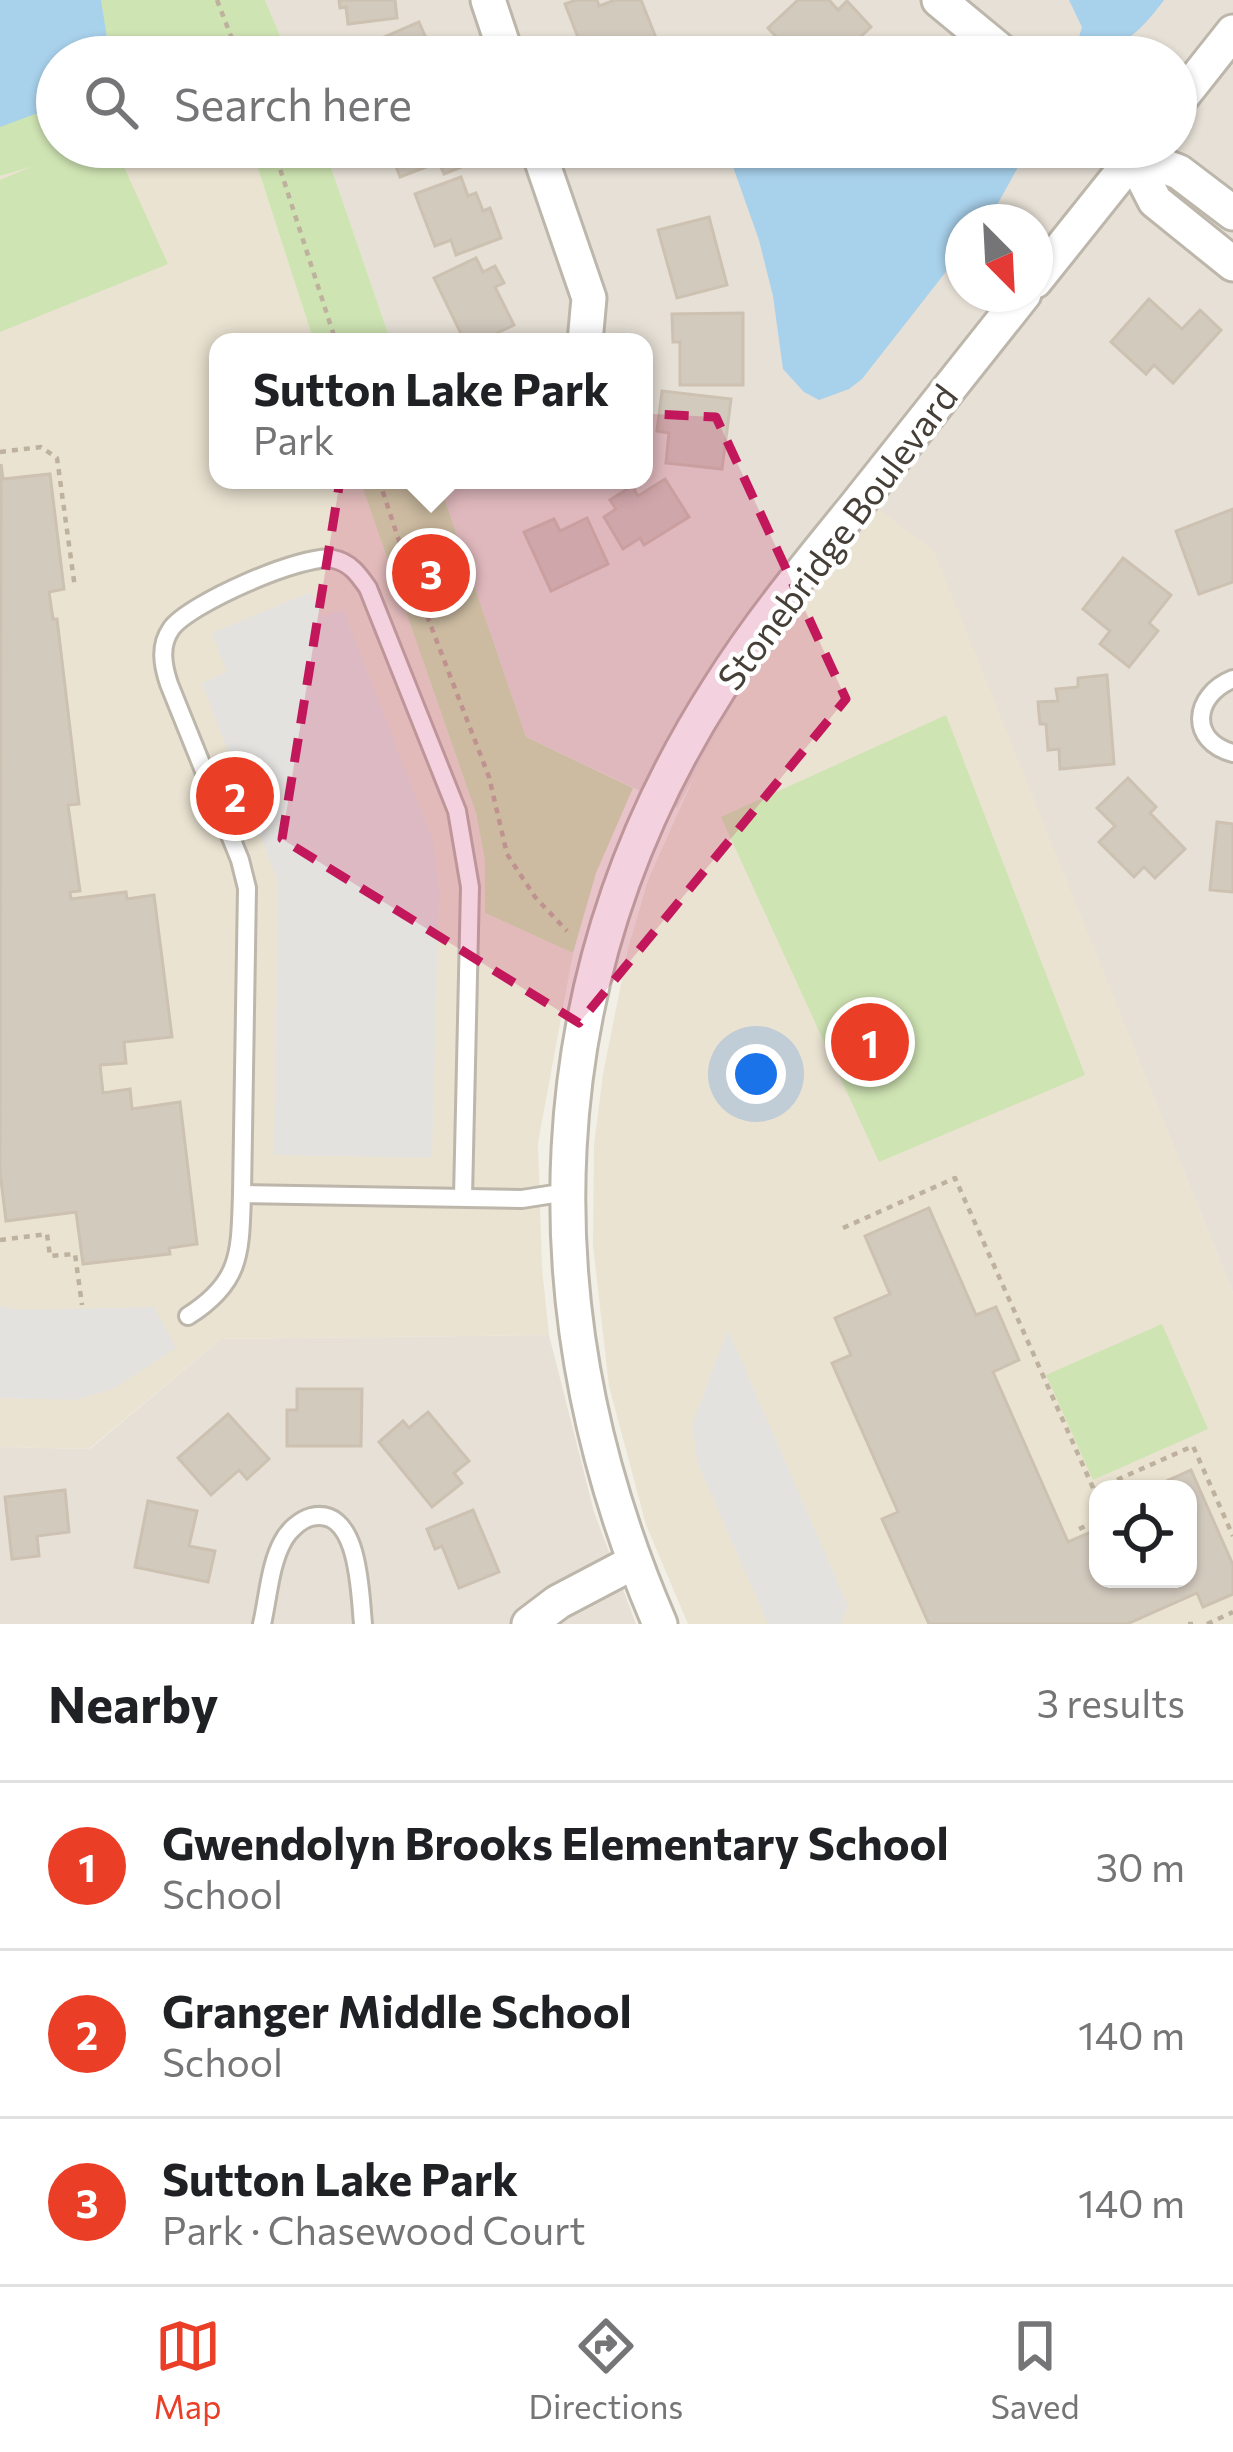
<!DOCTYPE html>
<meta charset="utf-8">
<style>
:root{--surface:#fff;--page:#f6f6f6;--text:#202124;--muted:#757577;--line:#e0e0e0;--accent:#ea3e27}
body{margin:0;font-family:Commissioner,sans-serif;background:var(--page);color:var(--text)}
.controls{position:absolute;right:36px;bottom:36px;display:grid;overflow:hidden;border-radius:24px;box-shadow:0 3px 9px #0004}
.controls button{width:108px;height:108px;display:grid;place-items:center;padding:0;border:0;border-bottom:3px solid var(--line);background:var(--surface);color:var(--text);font:60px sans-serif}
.compass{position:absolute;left:945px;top:204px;width:108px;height:108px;border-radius:50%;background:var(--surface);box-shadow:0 3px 9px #0004;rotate:156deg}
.you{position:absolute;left:756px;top:1074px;width:42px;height:42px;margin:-30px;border:9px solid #fff;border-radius:50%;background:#1a73e8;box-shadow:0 0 0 18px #1a73e833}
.badge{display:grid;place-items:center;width:78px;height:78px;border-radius:50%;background:var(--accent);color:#fff;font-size:39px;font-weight:700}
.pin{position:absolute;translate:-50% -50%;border:6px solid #fff;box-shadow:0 3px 12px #0006}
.popup{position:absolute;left:209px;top:333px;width:444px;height:156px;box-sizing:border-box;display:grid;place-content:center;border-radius:24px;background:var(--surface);filter:drop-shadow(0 3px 9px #0005);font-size:39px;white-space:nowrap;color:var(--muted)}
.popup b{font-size:45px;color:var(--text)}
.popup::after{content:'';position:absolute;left:50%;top:100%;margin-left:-24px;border:24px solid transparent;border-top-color:var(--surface)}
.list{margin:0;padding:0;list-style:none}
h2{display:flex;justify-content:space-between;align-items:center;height:156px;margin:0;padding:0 48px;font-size:51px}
h2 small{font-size:39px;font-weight:400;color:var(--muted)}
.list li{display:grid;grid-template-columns:78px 1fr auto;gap:36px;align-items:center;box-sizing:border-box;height:168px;padding:0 48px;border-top:3px solid var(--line)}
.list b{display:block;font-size:45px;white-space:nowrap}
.list p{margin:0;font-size:39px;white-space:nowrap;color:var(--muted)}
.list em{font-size:39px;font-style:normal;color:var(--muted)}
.icon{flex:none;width:66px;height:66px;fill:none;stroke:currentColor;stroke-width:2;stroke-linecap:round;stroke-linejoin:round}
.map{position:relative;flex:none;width:1233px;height:1624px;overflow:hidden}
.search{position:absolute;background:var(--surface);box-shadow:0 3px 9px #0004;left:36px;right:36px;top:36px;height:132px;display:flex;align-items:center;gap:30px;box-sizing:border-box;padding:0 42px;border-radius:66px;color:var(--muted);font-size:45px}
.sheet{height:660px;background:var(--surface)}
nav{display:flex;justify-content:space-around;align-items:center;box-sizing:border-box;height:168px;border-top:3px solid var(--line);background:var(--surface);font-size:33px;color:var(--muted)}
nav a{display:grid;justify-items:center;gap:6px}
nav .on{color:var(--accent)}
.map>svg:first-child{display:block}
.residential{fill:#e6e0d6;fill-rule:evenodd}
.education{fill:#eae3d2;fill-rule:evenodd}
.green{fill:#cfe4b3}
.parking{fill:#e4e2df}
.water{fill:#a8d1eb}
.building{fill:#d3cabe;stroke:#cdc1b1;stroke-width:3}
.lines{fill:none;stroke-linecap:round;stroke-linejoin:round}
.service-casing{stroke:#bdb6ab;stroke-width:22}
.minor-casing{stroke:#bdb6ab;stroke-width:39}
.path{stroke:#beb19d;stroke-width:4.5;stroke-dasharray:6 6;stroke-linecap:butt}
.service{stroke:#fff;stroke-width:16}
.minor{stroke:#fff;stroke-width:33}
.marked{fill:#c2185b;fill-opacity:0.2;stroke:#c2185b;stroke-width:9;stroke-dasharray:24 15;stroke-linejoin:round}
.labels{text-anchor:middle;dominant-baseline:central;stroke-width:9;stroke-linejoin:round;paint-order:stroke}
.street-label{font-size:36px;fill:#453f37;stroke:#fff}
</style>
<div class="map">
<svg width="1233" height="1624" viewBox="0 0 1233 1624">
<rect width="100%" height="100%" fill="#f2efe7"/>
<g class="residential">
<path d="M 265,0 L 1233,0 L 1233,1293 L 932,549 L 739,694 L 677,808 L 526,737 L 438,480 L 644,480 L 644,342 L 391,342 L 324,147 L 1176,147 L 1176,57 L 289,57 ZM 963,222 L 1035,222 L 1035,294 L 963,294 Z"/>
<path d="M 549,1335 L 594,1512 L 636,1624 L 0,1624 L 0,1447 L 90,1449 L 221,1339 Z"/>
</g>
<g class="education">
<path d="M 84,147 L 251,147 L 314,342 L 218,342 L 218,480 L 360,480 L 476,813 L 485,861 L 485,913 L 573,953 L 538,1143 L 542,1268 L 549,1335 L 221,1339 L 89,1449 L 0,1447 L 0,176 Z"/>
<path d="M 879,510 L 933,549 L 1233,1293 L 1233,1624 L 688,1624 L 646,1525 L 609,1386 L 593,1246 L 594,1145 L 603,1074 L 628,949 L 648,880 L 703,757 L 739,694 ZM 1098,1489 L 1188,1489 L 1188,1579 L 1098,1579 Z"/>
</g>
<g class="green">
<path d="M 0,0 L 265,0 L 289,57 L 57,57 L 57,147 L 115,147 L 168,264 L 0,332 L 0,180 L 33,166 L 0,176 Z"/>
<path d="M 251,147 L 324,147 L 391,342 L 314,342 Z"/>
<path d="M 360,480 L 438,480 L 526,737 L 633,788 L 596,873 L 573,953 L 485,913 L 485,861 L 476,813 Z"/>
<path d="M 946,715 L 1085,1075 L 879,1162 L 721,817 Z"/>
<path d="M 1162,1324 L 1208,1429 L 1093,1480 L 1046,1375 Z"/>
</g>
<g class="parking">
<path d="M 311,592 L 322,617 L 343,609 L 433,841 L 439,891 L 432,1158 L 274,1155 L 278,882 L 202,683 L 227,672 L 212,633 Z"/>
<path d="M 0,1306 L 19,1310 L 154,1307 L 176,1348 L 113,1389 L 75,1400 L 0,1398 Z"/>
<path d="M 728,1330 L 848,1606 L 840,1624 L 768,1624 L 698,1464 L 692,1425 Z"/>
</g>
<g class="water">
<path d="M 0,0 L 101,0 L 110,57 L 57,57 L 57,106 L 0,127 Z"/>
<path d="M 1069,0 L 1164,0 C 1140,32 1115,57 1073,57 L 1082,27 Z"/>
<path d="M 726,147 L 1029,147 L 991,216 L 986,222 L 963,222 L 963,250 L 862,379 L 849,389 L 819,400 L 804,392 L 783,369 L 773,296 L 759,240 Z"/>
</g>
<g class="building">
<path d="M 339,0 L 395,0 L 397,18 L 348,24 L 346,7 L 340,8 Z"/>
<path d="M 576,0 L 597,0 L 599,6 L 615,0 L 641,0 L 662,53 L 651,57 L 605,57 L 597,39 L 581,45 L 565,4 Z"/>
<path d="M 798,0 L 829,0 L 838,10 L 847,1 L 871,27 L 839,57 L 804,57 L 791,43 L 786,47 L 768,28 Z"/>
<path d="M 419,22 L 434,57 L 365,57 L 361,47 Z"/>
<path d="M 389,147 L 468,147 L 474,162 L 444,174 L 439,162 L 400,177 Z"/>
<path d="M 461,177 L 468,196 L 476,193 L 483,211 L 490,208 L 501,238 L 456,255 L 451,240 L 435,246 L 415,194 Z"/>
<path d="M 709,217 L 727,285 L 677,298 L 658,230 Z"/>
<path d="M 476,258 L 483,272 L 495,266 L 504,283 L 495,287 L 514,325 L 478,342 L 465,342 L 434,278 Z"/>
<path d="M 1149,299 L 1182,329 L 1200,310 L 1221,330 L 1173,383 L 1154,365 L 1146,374 L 1111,342 Z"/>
<path d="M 743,313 L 743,385 L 680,385 L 680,342 L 673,342 L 672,314 Z"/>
<path d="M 662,391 L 731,399 L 722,469 L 666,463 L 669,433 L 657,431 Z"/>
<path d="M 1,464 L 3,479 L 50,474 L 64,589 L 49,592 L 53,619 L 57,619 L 79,804 L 68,805 L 80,891 L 70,892 L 71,899 L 126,892 L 127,899 L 154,895 L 172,1037 L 124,1042 L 126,1063 L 100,1065 L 103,1093 L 130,1089 L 132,1109 L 180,1102 L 197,1244 L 169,1248 L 170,1254 L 83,1264 L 76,1212 L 6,1221 L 0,1172 Z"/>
<path d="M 665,479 L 689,517 L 644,545 L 640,538 L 623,549 L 604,517 L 616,509 L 610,500 L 632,486 L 638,496 Z"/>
<path d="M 1233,509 L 1233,582 L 1199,594 L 1176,531 Z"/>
<path d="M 587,518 L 608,564 L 551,591 L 524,532 L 554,519 L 560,531 Z"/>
<path d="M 1123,558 L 1171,595 L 1149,623 L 1158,631 L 1129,667 L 1100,644 L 1110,631 L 1083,609 Z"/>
<path d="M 1107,675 L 1114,764 L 1060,769 L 1059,749 L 1048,750 L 1046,724 L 1040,724 L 1038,702 L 1058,701 L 1056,689 L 1078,687 L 1078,678 Z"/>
<path d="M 1128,778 L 1156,807 L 1150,813 L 1185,849 L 1155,878 L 1144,867 L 1134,877 L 1099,842 L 1115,826 L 1097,808 Z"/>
<path d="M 1217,822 L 1233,824 L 1233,892 L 1210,890 Z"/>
<path d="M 929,1208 L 976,1315 L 996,1307 L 1019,1360 L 993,1372 L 1068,1542 L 1098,1529 L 1098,1579 L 1188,1579 L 1188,1489 L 1151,1488 L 1191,1470 L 1233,1565 L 1233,1594 L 1203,1607 L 1197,1593 L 1127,1624 L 929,1624 L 882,1519 L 898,1512 L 832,1363 L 851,1355 L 835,1318 L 890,1294 L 865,1236 Z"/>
<path d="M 297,1389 L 362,1389 L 361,1446 L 287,1446 L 287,1410 L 297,1410 Z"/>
<path d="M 428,1412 L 469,1461 L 454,1473 L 462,1483 L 432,1507 L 379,1442 L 403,1421 L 409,1428 Z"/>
<path d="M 228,1414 L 269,1459 L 247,1479 L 239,1470 L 211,1495 L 178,1458 Z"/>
<path d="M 65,1490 L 69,1532 L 37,1536 L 39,1556 L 12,1559 L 5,1497 Z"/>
<path d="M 148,1501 L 197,1511 L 189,1546 L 215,1551 L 208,1582 L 135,1567 Z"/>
<path d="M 473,1510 L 499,1572 L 459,1588 L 442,1546 L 435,1549 L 427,1529 Z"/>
</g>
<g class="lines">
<g class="service-casing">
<g id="service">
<path d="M 1233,679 C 1193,695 1188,741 1233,753"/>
<path d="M 242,1194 L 247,888 L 240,860 L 169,684 C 163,666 159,646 171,629 C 188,604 304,553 333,559 C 350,562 359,575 368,588 L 457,811 L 470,887 L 463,1197"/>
<path d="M 188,1316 C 242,1282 240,1252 242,1194 L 522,1199 L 567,1192"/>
<path d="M 262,1624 C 268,1598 270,1564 283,1541 C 288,1531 300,1520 311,1517 C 360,1505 360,1596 363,1624"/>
</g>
</g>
<g class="minor-casing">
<g id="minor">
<path d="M 488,0 L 507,57"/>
<path d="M 939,0 L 1008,57"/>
<path d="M 1176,104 L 1233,32"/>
<path d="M 537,147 L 589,298 L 585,342"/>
<path d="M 1127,152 L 1179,172 L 1233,213"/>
<path d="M 1133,158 L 1155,201 L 1233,264"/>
<path d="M 1035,281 L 1142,147"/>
<path d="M 529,1624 L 558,1602 L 634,1562"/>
<path d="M 660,1624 C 525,1311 533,978 719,688 C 759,624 807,566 855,507 C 911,436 968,365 1024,294"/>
</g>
</g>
<g class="path">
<path d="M 217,0 L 239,57"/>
<path d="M 273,147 L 336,342"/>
<path d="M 0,452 L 41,447 L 57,458 L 75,588"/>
<path d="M 379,480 L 404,556 L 489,777 L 507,854 L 535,897 L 567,931"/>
<path d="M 843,1228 L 955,1178 L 1094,1490"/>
<path d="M 0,1240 L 47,1234 L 50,1256 L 75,1254 L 82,1305"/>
<path d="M 1098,1500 L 1094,1490 L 1193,1446 L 1233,1536"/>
<path d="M 1079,1529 L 1098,1520"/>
<path d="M 1188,1624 L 1193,1624"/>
<path d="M 1207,1624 L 1233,1612"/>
</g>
<use href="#service" class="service"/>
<use href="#minor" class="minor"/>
</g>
<path class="marked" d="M 353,400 L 716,417 L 846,699 L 579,1023 L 282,839 Z"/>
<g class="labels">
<g class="street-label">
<text transform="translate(836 536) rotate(-53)">Stonebridge Boulevard</text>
</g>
</g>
</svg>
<div class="controls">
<button><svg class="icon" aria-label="locate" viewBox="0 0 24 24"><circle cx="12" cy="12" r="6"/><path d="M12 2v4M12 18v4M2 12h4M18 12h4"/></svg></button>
</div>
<svg class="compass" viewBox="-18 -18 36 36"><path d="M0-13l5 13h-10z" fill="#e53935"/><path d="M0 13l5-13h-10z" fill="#757577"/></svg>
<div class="you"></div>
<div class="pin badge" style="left:870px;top:1042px">1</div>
<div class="pin badge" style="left:235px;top:796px">2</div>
<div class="pin badge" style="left:431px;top:573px">3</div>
<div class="popup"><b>Sutton Lake Park</b>Park</div>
<div class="search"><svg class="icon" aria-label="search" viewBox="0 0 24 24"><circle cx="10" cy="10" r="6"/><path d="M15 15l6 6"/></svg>Search here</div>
</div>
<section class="sheet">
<h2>Nearby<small>3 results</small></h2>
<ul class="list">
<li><span class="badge">1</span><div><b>Gwendolyn Brooks Elementary School</b><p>School</p></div><em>30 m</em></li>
<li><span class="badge">2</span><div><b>Granger Middle School</b><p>School</p></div><em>140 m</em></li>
<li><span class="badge">3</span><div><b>Sutton Lake Park</b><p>Park · Chasewood Court</p></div><em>140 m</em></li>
</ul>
</section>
<nav>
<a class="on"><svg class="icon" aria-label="map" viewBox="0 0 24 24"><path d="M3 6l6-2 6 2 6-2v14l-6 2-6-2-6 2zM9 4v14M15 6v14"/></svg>Map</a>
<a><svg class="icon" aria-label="directions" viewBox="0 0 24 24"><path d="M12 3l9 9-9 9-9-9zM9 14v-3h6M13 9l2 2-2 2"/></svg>Directions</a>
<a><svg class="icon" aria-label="saved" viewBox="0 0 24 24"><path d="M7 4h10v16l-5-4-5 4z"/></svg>Saved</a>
</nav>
